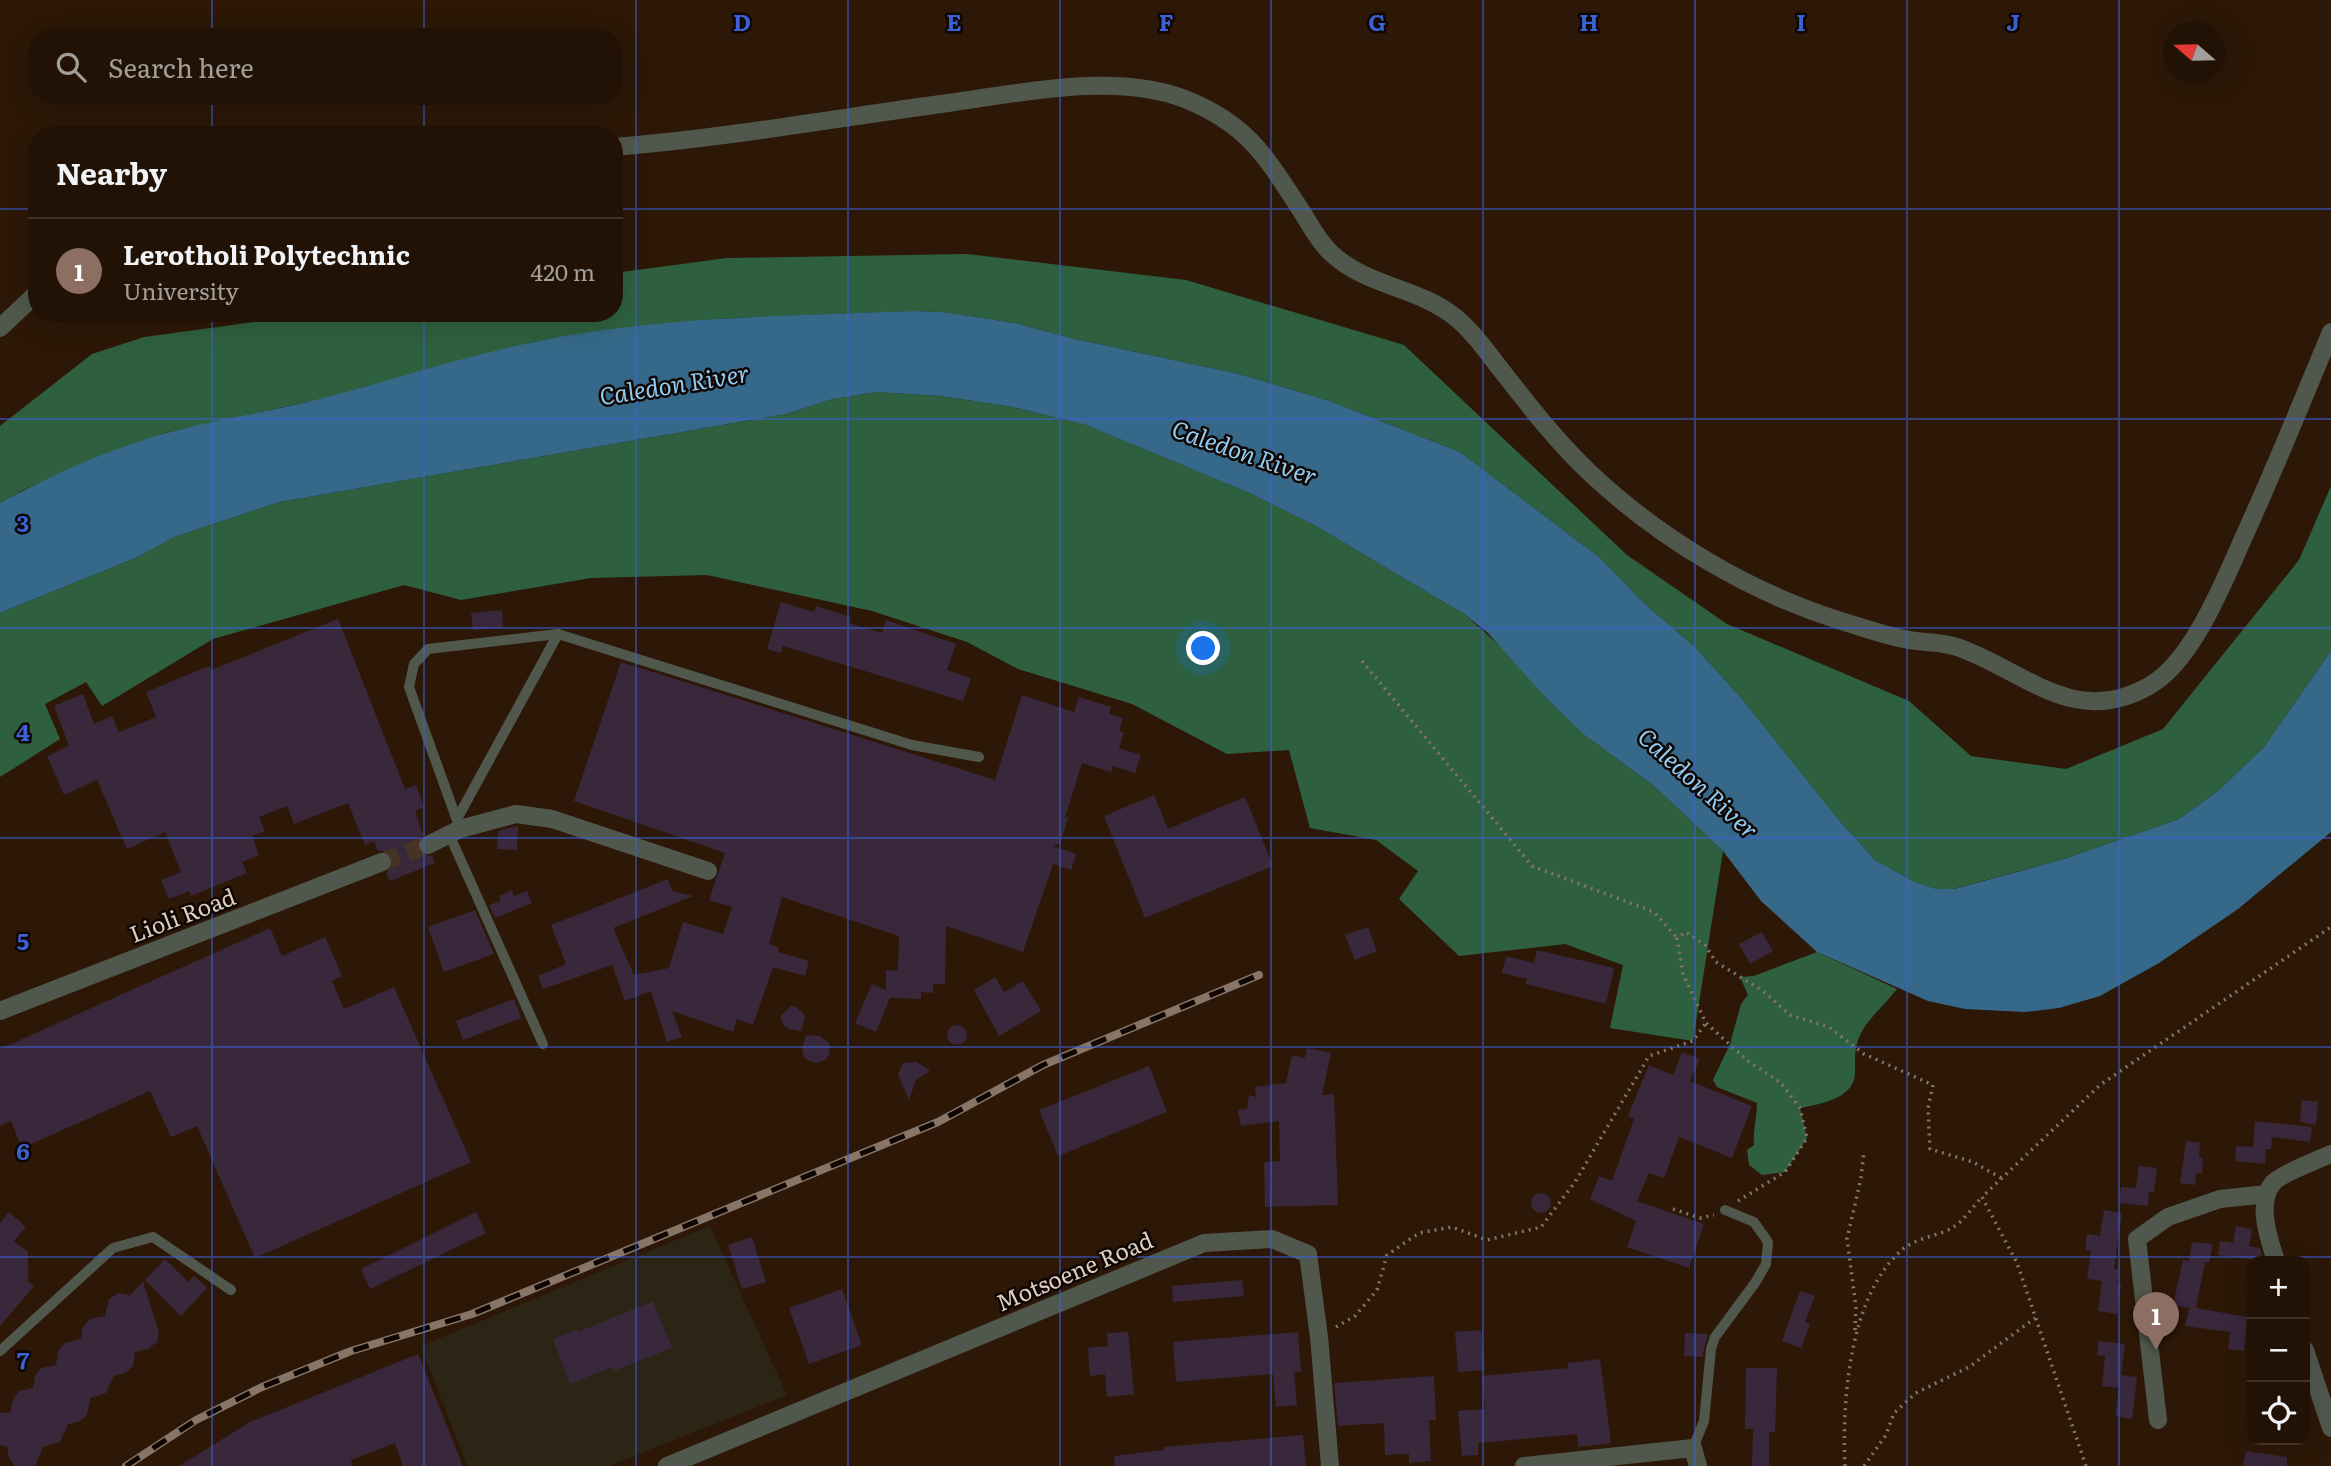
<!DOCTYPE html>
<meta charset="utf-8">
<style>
:root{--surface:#221205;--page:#2a1b0f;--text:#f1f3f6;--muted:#a29e9a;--line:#3f3227;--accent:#7c3aed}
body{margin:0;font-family:Literata,serif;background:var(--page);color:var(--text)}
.controls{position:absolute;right:21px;bottom:21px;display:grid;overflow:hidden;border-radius:14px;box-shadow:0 7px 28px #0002}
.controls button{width:63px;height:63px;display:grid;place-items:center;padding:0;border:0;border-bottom:2px solid var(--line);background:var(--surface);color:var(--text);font:35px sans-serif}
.compass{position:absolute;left:2163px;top:21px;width:63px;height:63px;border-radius:50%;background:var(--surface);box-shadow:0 7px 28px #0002;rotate:290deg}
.you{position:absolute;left:1204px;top:649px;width:24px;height:24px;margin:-18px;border:5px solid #fff;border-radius:50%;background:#1a73e8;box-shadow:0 0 0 10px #1a73e833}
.badge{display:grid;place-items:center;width:46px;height:46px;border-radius:50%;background:var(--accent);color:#fff;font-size:23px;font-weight:700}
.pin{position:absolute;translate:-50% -58px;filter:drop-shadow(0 2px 4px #0008)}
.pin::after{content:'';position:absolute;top:37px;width:24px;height:21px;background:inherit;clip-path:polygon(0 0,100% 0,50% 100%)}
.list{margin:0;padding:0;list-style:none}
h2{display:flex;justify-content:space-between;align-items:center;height:91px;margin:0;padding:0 28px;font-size:30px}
h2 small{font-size:23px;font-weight:400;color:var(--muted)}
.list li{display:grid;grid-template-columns:46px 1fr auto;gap:21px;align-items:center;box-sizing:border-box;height:105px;padding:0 28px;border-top:2px solid var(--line)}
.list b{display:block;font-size:26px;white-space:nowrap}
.list p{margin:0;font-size:23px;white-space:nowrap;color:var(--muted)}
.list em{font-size:23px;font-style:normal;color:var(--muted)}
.icon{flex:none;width:38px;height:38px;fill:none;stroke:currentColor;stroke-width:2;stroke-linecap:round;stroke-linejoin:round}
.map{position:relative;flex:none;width:2331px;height:1466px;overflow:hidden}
.search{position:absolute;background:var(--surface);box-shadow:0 7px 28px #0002;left:28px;top:28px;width:595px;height:77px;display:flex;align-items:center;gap:18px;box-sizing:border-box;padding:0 24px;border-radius:28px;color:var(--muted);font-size:26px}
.panel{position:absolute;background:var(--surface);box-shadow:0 7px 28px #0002;left:28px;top:126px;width:595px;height:196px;border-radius:28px}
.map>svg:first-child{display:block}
.commercial{fill:#2c2414}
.forest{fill:#2e603f}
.water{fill:#366989}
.building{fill:#39273c}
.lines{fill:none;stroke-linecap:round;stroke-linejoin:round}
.minor-tunnel{stroke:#473323;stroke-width:18;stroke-dasharray:18 9;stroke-linecap:butt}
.path{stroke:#867466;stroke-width:3.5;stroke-dasharray:2 5;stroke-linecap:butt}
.service{stroke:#50584d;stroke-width:10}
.minor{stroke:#50584d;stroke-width:18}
.rail-casing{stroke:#877567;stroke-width:8}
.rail{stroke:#0f0602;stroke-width:5;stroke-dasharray:16;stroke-linecap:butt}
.grid{fill:none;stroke:#3a61d5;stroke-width:2;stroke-opacity:0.55}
.labels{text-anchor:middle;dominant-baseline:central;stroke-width:5;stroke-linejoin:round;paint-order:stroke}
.street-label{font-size:23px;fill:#ddcec3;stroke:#0f0602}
.water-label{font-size:24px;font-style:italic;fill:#90cbf4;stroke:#0f0602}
.grid-label{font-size:23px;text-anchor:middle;font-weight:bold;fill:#3a61d5;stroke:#0f0602;stroke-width:5;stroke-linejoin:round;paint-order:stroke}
</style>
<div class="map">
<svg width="2331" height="1466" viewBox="0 0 2331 1466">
<rect width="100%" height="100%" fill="#2d1807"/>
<path class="commercial" d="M 710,1226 L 787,1395 L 609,1466 L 467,1466 L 421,1346 Z"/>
<g class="forest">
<path d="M 967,254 L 1186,280 L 1404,345 L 1627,555 L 1727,624 L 1909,701 L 1971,756 L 2066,769 L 2163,729 L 2299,560 L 2331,486 L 2331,651 L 2264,747 L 2219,790 L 2179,819 L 2064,859 L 1953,889 L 1937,889 L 1915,882 L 1875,860 L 1838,819 L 1742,699 L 1695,647 L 1645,604 L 1599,557 L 1460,452 L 1330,401 L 1239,374 L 1075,339 L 1015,323 L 943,312 L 913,311 L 731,318 L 602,331 L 533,342 L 321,399 L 169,432 L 118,449 L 25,489 L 0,503 L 0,426 L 92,354 L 144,337 L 319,313 L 614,313 L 614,273 L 727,258 Z"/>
<path d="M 877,392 L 941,396 L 1013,407 L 1086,425 L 1247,492 L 1316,526 L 1464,614 L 1507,652 L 1546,698 L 1583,734 L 1653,785 L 1723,851 L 1693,1041 L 1610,1028 L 1623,965 L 1565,944 L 1459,956 L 1399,899 L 1418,871 L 1376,840 L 1310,828 L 1289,750 L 1227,754 L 1132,704 L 1018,669 L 967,642 L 872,611 L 707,575 L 591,578 L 461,600 L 404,585 L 213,639 L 102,706 L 86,682 L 45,704 L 60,739 L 0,777 L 0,613 L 140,556 L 174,537 L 279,502 L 786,414 L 833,399 Z"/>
<path d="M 1817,952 L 1897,989 C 1886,1003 1871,1016 1862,1031 C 1854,1046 1855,1058 1855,1073 C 1854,1099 1820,1104 1800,1108 L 1807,1138 L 1785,1172 L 1762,1175 L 1749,1165 L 1747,1150 L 1754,1145 C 1753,1130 1757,1117 1757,1103 L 1717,1087 L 1713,1080 L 1730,1044 L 1741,1004 L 1748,995 L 1740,977 L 1754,976 Z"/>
</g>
<path class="water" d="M 913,311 L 943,312 L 1015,323 L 1075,339 L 1239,374 L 1330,401 L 1460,452 L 1599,557 L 1645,604 L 1695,647 L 1742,699 L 1838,819 L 1875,860 L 1915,882 L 1937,889 L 1954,889 L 2064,859 L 2179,819 L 2219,790 L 2264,747 L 2331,651 L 2331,832 L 2238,909 L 2159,963 L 2100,996 L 2059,1008 L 2025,1012 L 1965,1009 L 1928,1001 L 1817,952 L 1761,901 L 1723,851 L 1653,785 L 1583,734 L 1546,698 L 1488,633 L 1464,614 L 1316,526 L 1247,492 L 1086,425 L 1013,407 L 941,396 L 877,392 L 833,399 L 786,414 L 279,502 L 174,537 L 140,556 L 0,613 L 0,503 C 53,474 112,448 170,432 C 218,419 267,412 315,400 C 388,382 460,357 534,342 C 658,316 787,316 913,311 Z"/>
<g class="building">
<path d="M 781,602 L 814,612 L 816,606 L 851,617 L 849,623 L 882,633 L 886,620 L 956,644 L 947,670 L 971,678 L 963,701 L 783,646 L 781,653 L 767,649 Z"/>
<path d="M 502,610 L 503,627 L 473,630 L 471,613 Z"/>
<path d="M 338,619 L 405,789 L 416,785 L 424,807 L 415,811 L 423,835 L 418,839 L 418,849 L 422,855 L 432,856 L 435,863 L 390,881 L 386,873 L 393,864 L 392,857 L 384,851 L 378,851 L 374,841 L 365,845 L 348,803 L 294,824 L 287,806 L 259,817 L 265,831 L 252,836 L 259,855 L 242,862 L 247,873 L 191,896 L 189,891 L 169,899 L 161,880 L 181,872 L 165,832 L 127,849 L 97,780 L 64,795 L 47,756 L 69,746 L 54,706 L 83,694 L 94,724 L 112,716 L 119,732 L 156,717 L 146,692 L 209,666 L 211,670 Z"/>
<path d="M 621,662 L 995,780 L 1022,695 L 1074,712 L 1079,697 L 1111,707 L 1109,714 L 1123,718 L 1119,731 L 1124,732 L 1119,748 L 1141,755 L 1135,773 L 1113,766 L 1111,772 L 1082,763 L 1065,818 L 1069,816 L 1060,843 L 1053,846 L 1076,854 L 1071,870 L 1053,864 L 1023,952 L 946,926 L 945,984 L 933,984 L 933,993 L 921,992 L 921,999 L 890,998 L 876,1032 L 855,1023 L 872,984 L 886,990 L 886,970 L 898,971 L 899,936 L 782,897 L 769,944 L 779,948 L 778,952 L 809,961 L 805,976 L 773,967 L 753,1025 L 737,1019 L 733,1032 L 672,1011 L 682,1037 L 667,1042 L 651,991 L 625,1001 L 612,965 L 543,989 L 538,976 L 566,964 L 551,925 L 668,879 L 672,891 L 693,896 L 613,928 L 634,975 L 669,968 L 683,922 L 723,934 L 732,907 L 709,900 L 725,853 L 574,801 Z"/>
<path d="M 1154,795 L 1168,829 L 1245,797 L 1273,866 L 1145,918 L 1104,816 Z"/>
<path d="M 518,826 L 517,850 L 497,849 L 498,831 Z"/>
<path d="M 512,890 L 514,896 L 527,891 L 532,903 L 495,918 L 489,905 L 501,901 L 499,896 Z"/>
<path d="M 475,910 L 494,954 L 444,972 L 428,927 Z"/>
<path d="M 1368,927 L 1377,951 L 1355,960 L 1345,935 Z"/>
<path d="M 270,928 L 282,956 L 325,937 L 342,976 L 332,981 L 344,1009 L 394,987 L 471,1162 L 255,1258 L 197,1126 L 171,1137 L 150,1091 L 22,1148 L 11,1121 L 0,1126 L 0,1049 Z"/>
<path d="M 1762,932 L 1773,951 L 1750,964 L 1739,944 Z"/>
<path d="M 1537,950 L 1614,968 L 1606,1004 L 1526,984 L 1527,979 L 1502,973 L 1506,956 L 1534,963 Z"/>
<path d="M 995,977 L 1004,992 L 1023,981 L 1041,1011 L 999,1036 L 974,990 Z"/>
<path d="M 514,999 L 521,1018 L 463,1040 L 456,1021 Z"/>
<path d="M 791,1006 L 796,1007 L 803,1013 L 805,1018 L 801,1031 L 789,1029 L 783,1024 L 780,1016 Z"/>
<circle cx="957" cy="1035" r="10"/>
<path d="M 806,1035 L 820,1036 L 830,1044 L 829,1055 L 825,1060 L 816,1063 L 807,1060 L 804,1057 L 802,1048 Z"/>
<path d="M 1307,1048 L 1331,1053 L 1322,1095 L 1334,1094 L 1338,1205 L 1265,1207 L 1264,1162 L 1280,1161 L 1279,1121 L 1241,1126 L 1238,1110 L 1247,1109 L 1249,1095 L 1256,1097 L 1255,1087 L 1286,1083 L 1292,1055 L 1305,1058 Z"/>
<path d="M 1682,1052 L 1700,1059 L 1690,1081 L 1752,1106 L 1732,1158 L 1679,1137 L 1664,1178 L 1649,1173 L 1637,1201 L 1704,1224 L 1689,1268 L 1627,1247 L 1636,1221 L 1590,1199 L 1599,1176 L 1612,1181 L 1634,1119 L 1628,1116 L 1649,1065 L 1673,1075 Z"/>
<path d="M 917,1062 L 930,1071 L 916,1080 L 909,1100 L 898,1074 L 903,1063 Z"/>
<path d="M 1149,1066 L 1167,1112 L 1058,1156 L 1039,1110 Z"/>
<path d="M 2302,1100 L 2318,1102 L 2316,1125 L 2300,1122 Z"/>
<path d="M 2255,1121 L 2312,1127 L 2310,1142 L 2272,1137 L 2271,1149 L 2266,1149 L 2265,1164 L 2235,1161 L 2236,1146 L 2253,1147 Z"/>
<path d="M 2186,1141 L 2200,1143 L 2199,1157 L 2203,1158 L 2202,1174 L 2196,1173 L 2195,1185 L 2180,1183 Z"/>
<path d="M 2139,1166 L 2157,1168 L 2154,1192 L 2149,1192 L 2148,1206 L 2119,1203 L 2121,1187 L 2136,1188 Z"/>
<circle cx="1541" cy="1203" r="10"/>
<path d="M 2104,1210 L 2122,1213 L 2114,1269 L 2119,1269 L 2117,1284 L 2121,1285 L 2117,1314 L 2098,1311 L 2102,1281 L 2087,1279 L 2091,1251 L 2085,1250 L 2087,1234 L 2100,1236 Z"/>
<path d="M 9,1212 L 26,1227 L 14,1241 L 28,1252 L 28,1281 L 34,1286 L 0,1326 L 0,1223 Z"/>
<path d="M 476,1212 L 486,1233 L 370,1289 L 361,1269 Z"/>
<path d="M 2236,1226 L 2252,1229 L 2249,1246 L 2260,1248 L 2264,1261 L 2218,1255 L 2220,1241 L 2233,1243 Z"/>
<path d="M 752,1237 L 766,1282 L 742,1289 L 728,1245 Z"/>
<path d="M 2192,1242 L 2213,1244 L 2209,1262 L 2205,1262 L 2196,1308 L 2247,1317 L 2244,1351 L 2228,1349 L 2230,1332 L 2185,1326 L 2189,1308 L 2173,1305 L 2183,1260 L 2189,1261 Z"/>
<path d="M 165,1259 L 188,1282 L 194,1276 L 207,1288 L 181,1316 L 145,1280 Z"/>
<path d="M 1242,1280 L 1244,1296 L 1173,1302 L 1172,1286 Z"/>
<path d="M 143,1282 L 159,1332 L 157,1342 L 148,1349 L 135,1352 L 133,1366 L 125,1373 L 114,1376 L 106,1393 L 90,1398 L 87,1415 L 79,1422 L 68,1424 L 60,1442 L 43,1447 L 35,1466 L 15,1466 L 9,1458 L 7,1446 L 0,1445 L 0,1413 L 10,1413 L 13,1400 L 19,1391 L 33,1388 L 35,1376 L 41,1368 L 56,1365 L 58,1351 L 65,1343 L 81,1339 L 83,1327 L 90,1319 L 105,1316 L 109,1299 L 118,1293 L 130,1295 Z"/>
<path d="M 842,1289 L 862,1345 L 809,1364 L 789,1308 Z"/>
<path d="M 1800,1291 L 1815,1296 L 1805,1322 L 1810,1324 L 1801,1348 L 1782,1341 Z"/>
<path d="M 653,1301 L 672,1348 L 614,1371 L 612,1367 L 570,1384 L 553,1339 L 577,1329 L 578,1332 Z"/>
<path d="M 1481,1330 L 1485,1370 L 1458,1372 L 1455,1332 Z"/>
<path d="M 1128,1332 L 1134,1394 L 1107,1397 L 1105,1374 L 1090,1376 L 1088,1348 L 1108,1346 L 1107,1333 Z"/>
<path d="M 1298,1332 L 1301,1372 L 1294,1372 L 1297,1405 L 1276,1407 L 1273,1374 L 1176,1382 L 1173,1342 Z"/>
<path d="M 1685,1333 L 1708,1334 L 1702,1357 L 1684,1356 Z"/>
<path d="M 2099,1341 L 2125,1344 L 2121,1375 L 2137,1377 L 2132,1419 L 2115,1416 L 2119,1388 L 2102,1386 L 2105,1356 L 2097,1355 Z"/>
<path d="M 418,1354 L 463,1466 L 403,1466 L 395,1443 L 351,1460 L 352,1466 L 179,1466 L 250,1422 Z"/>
<path d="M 1600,1359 L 1611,1443 L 1578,1447 L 1577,1434 L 1478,1443 L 1478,1455 L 1462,1456 L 1458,1411 L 1485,1409 L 1482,1376 L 1568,1368 L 1568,1363 Z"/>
<path d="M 1746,1368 L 1777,1368 L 1775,1432 L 1769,1432 L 1769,1466 L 1752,1466 L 1753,1429 L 1745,1429 Z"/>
<path d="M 1434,1376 L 1436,1420 L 1429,1420 L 1431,1461 L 1409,1463 L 1409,1454 L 1385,1455 L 1384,1423 L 1338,1426 L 1334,1383 Z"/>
<path d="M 1303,1435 L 1306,1466 L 1115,1466 L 1114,1456 L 1164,1450 L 1164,1447 Z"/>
<path d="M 2246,1451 L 2287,1457 L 2287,1466 L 2243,1466 Z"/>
</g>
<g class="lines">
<path class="minor-tunnel" d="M 382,862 L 428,845"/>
<g class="path">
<path d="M 1362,661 L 1532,866 L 1654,912 L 1677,938"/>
<path d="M 1738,1201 L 1785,1172 L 1807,1138 L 1800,1108 L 1781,1083 L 1748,1061 L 1706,1023 L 1683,974 L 1677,938 L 1686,932 L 1705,945 L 1716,962 L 1763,991 L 1790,1015 L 1829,1027 L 1864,1054 L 1933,1085 L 1928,1108 L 1930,1149 L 1973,1162 L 2003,1179"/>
<path d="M 1673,1209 L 1700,1218 L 1714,1215"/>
<path d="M 1336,1327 L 1355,1316 L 1377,1290 L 1387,1255 L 1419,1233 L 1452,1227 L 1487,1240 L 1541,1227 L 1575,1182 L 1649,1056 L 1693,1041 L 1706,1023"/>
<path d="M 1855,1330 L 1856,1307 L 1847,1239 L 1861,1178 L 1864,1151"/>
<path d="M 1845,1466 C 1842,1400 1849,1295 1903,1249 C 1916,1238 1938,1236 1952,1228 C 1964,1221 1973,1206 1982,1197"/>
<path d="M 1864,1466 L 1886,1435 L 1894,1413 L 1916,1393 L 1969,1367 L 2035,1318"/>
<path d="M 2086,1466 L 2017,1263 L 1982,1197 L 2100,1085 L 2331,927"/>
</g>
<g class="service">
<path d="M 457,819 L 558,634 L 912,745 L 979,757"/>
<path d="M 458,823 L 409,687 L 414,664 L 428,649 L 558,634"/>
<path d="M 449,834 L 543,1044"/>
<path d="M 0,1351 L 113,1248 L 153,1237 L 231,1290"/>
<path d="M 1693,1448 L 1704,1421 L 1711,1349 L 1715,1337 L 1755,1283 L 1766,1264 L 1768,1242 L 1754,1222 L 1725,1210"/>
</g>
<g class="minor">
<path d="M 614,147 C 726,138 837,118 948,103 C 1021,93 1115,72 1185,99 C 1247,124 1265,155 1300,209 C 1310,224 1317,240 1331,253 C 1367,287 1418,287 1455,317 C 1472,331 1485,349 1498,366 C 1527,403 1556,441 1590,473 C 1660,539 1749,592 1841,621 C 1861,627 1883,635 1904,639 C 1922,643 1939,641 1957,647 C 2024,670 2074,729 2149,686 C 2194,661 2225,578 2246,532 C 2276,466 2303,399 2331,332"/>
<path d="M 0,328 L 37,293"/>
<path d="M 428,845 L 460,829 L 516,814 L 552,819 L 708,871"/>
<path d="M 0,1011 L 382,862"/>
<path d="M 2276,1261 C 2269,1240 2256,1202 2273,1183 C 2279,1175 2319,1159 2331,1154"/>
<path d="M 2305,1350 L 2331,1428"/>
<path d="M 2158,1420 L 2137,1239 L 2168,1217 L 2220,1199 L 2267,1194"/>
<path d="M 667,1466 L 1204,1243 L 1272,1239 L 1308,1254 L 1319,1337 L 1330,1466"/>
<path d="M 1524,1466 L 1693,1448 L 1698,1466"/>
</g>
<g class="rail-casing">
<path id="rail" d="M 126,1466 L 196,1420 L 262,1387 L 351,1351 L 472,1314 L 938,1122 L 1043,1065 L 1259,975"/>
</g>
<use href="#rail" class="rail"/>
</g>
<path class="grid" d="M 212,0 L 212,37M 424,0 L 424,37M 636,0 L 636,1466M 848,0 L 848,1466M 1060,0 L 1060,1466M 1271,0 L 1271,1466M 1483,0 L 1483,1466M 1695,0 L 1695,1466M 1907,0 L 1907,1466M 2119,0 L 2119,1466M 212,96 L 212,135M 424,96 L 424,135M 0,209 L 37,209M 614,209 L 2331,209M 212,313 L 212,1466M 424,313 L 424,1466M 0,419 L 2331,419M 0,628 L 2331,628M 0,838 L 2331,838M 0,1047 L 2331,1047M 0,1257 L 2331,1257"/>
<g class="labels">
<g class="street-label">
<text transform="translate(182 914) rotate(-21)">Lioli Road</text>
<text transform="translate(1074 1270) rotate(-23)">Motsoene Road</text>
</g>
<g class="water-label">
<text transform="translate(674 383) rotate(-9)">Caledon River</text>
<text transform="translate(1245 451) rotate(19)">Caledon River</text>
<text transform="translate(1699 782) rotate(42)">Caledon River</text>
</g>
</g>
<g class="grid-label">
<text x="742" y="31">D</text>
<text x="954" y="31">E</text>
<text x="1166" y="31">F</text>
<text x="1377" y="31">G</text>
<text x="1589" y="31">H</text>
<text x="1801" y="31">I</text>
<text x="2013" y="31">J</text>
<text x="23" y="532">3</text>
<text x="23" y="741">4</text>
<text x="23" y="950">5</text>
<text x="23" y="1160">6</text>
<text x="23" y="1369">7</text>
</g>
</svg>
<div class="controls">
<button>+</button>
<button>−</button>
<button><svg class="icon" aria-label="locate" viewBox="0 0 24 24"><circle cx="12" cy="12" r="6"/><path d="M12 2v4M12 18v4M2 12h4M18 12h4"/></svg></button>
</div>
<svg class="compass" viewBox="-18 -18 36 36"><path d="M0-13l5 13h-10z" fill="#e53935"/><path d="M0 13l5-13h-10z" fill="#a29e9a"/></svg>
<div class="you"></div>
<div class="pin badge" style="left:2156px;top:1350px;background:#8d6e63">1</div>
<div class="search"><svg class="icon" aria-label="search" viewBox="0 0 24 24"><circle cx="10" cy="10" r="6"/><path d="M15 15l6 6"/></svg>Search here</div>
<section class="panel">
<h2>Nearby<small></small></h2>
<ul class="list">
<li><span class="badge" style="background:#8d6e63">1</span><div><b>Lerotholi Polytechnic</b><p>University</p></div><em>420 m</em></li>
</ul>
</section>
</div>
